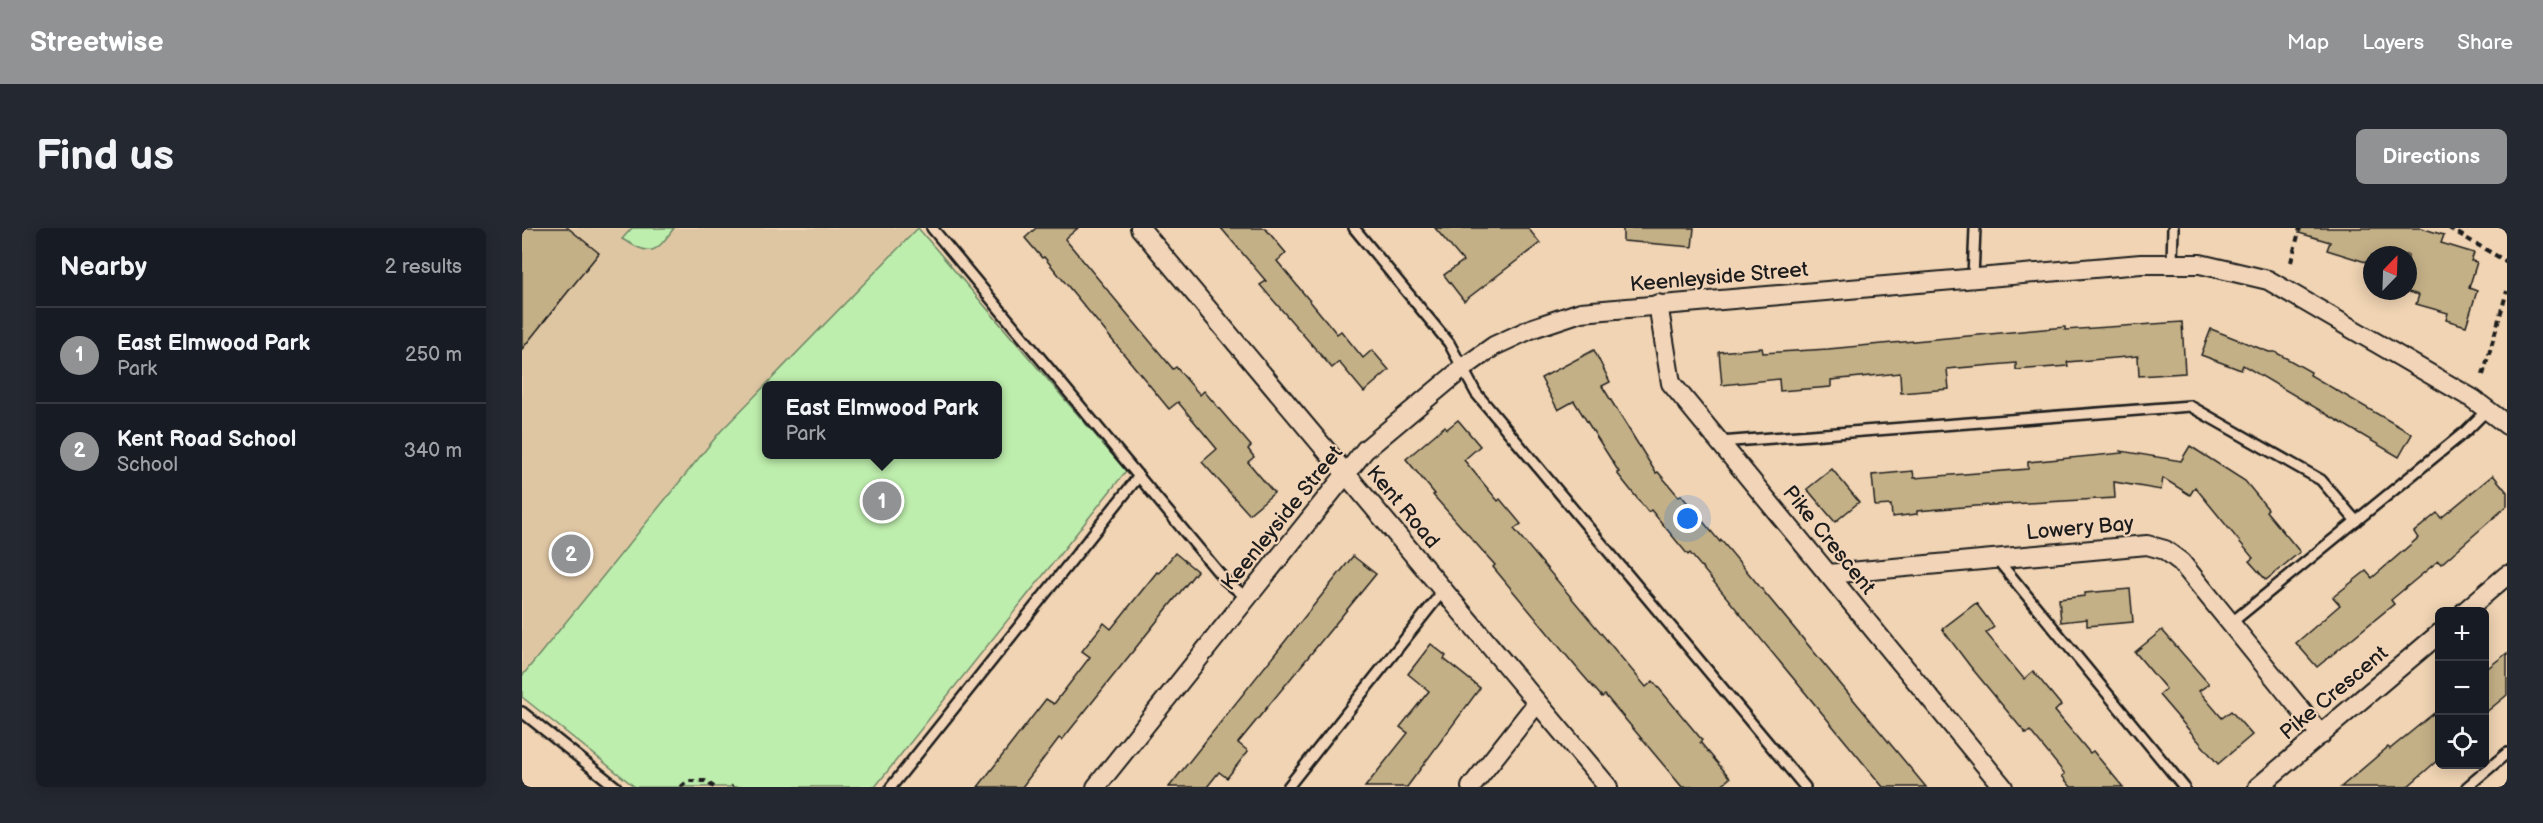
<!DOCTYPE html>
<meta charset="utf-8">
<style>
:root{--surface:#171b24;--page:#242831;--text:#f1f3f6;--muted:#9ea1a6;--line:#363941;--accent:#919294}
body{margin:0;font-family:"Balsamiq Sans",sans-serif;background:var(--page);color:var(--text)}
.controls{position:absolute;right:18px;bottom:18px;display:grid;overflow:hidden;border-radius:9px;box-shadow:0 3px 15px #0003}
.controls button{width:54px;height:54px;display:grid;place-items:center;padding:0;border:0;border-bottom:2px solid var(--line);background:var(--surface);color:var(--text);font:30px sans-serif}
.compass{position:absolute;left:1841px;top:18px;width:54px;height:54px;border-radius:50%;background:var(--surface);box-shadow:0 3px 15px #0003;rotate:23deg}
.you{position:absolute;left:1166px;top:291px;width:21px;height:21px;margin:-15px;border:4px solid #fff;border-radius:50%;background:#1a73e8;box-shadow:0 0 0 9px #1a73e833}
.badge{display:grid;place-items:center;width:39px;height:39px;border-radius:50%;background:var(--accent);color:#fff;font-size:20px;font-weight:700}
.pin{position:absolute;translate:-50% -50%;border:3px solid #fff;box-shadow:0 2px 6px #0006}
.popup{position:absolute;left:240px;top:153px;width:240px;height:78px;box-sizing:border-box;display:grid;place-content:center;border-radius:9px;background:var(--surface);filter:drop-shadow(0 2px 4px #0005);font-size:20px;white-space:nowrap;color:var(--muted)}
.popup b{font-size:22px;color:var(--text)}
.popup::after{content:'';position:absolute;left:50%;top:100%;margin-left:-12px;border:12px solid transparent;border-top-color:var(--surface)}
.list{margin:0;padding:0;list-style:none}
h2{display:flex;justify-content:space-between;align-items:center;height:78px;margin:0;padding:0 24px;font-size:26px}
h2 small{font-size:20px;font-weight:400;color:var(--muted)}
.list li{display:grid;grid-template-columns:39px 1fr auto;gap:18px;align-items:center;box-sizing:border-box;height:96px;padding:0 24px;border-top:2px solid var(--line)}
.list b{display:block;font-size:22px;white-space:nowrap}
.list p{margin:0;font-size:20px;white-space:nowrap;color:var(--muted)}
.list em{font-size:20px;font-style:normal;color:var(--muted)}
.icon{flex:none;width:33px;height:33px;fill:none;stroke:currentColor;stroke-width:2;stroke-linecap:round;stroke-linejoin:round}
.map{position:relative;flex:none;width:1985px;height:559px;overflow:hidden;border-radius:9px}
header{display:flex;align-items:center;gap:36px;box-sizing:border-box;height:84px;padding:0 30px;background:var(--accent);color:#fff}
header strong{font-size:28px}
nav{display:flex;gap:33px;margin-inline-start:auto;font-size:21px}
.intro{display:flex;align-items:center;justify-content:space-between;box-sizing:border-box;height:144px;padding:0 36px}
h1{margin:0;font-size:42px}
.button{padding:15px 27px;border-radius:9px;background:var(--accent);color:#fff;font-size:21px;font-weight:700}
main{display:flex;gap:36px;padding:0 36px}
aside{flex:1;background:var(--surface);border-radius:9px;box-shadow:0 3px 15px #0003}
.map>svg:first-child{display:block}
.built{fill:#dfc6a3}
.green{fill:#beeead;stroke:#6d8564;stroke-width:1.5;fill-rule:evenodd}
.building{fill:#c4b087;stroke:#1c1c1c;stroke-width:1.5}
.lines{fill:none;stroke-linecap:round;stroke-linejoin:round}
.lane-casing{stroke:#1c1c1c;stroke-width:14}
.street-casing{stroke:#1c1c1c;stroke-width:22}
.path{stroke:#1c1c1c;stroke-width:4;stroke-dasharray:6 4.5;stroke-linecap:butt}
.lane{stroke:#f2d5b8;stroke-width:9}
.street{stroke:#f2d5b8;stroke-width:18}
.labels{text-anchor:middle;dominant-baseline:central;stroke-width:4.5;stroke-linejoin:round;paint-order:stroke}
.street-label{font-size:21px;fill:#1c1c1c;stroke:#f2d5b8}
</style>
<header>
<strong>Streetwise</strong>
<nav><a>Map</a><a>Layers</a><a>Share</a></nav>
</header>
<div class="intro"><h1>Find us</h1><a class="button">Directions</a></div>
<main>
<aside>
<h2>Nearby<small>2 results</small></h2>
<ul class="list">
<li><span class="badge">1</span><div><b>East Elmwood Park</b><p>Park</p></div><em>250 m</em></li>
<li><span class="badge">2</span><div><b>Kent Road School</b><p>School</p></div><em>340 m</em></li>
</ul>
</aside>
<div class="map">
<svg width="1985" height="559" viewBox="0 0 1985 559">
<rect width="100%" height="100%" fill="#f0d4b3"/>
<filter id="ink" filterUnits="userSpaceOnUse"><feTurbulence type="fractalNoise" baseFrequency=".0167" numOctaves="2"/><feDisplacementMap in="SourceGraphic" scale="12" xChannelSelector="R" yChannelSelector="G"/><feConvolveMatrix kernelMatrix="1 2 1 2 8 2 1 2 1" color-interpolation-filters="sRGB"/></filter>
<g filter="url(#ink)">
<path class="built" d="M 0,0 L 396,0 L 198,204 L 0,448 Z"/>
<g class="green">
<path d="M 110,0 L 152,0 C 132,27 130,28 100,11 Z"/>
<path d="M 396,0 L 604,243 L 353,559 L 113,559 L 0,469 L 0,448 L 198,204 ZM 244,158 L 476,158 L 476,226 L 244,226 Z"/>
</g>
<g class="building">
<path d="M 0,0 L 46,0 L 77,25 L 0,121 Z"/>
<path d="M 514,0 L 556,0 L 543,11 L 651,141 L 654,139 L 678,167 L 682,163 L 729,218 L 726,221 L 732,229 L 726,234 L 752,265 L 727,286 L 680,234 L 695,221 L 656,174 L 647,181 L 522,29 L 520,30 L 503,10 Z"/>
<path d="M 699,0 L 743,0 L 764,25 L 755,33 L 815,106 L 819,103 L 841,130 L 850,122 L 867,142 L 842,164 L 817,134 L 810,140 L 738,57 L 744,53 Z"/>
<path d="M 913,0 L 1006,0 L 1018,15 L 942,73 L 922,47 L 941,33 Z"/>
<path d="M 1101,0 L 1172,0 L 1170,19 L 1101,13 Z"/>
<path d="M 1778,0 L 1899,0 L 1922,7 L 1919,15 L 1952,25 L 1949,33 L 1955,34 L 1947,60 L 1955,63 L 1944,98 L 1924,92 L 1926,85 L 1894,76 L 1897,67 L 1886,64 L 1886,27 L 1850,27 L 1850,36 L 1805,22 L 1808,14 L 1777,5 Z"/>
<path d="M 1660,94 L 1663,145 L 1617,148 L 1616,128 L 1545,134 L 1546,138 L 1494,142 L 1494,135 L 1425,141 L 1427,161 L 1379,165 L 1378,145 L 1309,152 L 1309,159 L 1258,163 L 1257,151 L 1200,157 L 1197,124 L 1240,120 L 1241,125 L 1306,121 L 1543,99 L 1543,102 Z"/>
<path d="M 1689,101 L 1747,124 L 1753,124 L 1789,144 L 1788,147 L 1890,206 L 1877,229 L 1721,137 L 1719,142 L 1679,127 Z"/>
<path d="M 1072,122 L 1088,154 L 1080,158 L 1134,245 L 1136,244 L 1157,269 L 1159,267 L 1198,314 L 1199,312 L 1404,559 L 1361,559 L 1168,325 L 1166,327 L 1129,282 L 1126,284 L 1095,245 L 1097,244 L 1052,173 L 1036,182 L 1019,150 Z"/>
<path d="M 936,192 L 958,218 L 942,232 L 976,273 L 978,271 L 999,296 L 992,301 L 1124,459 L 1131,453 L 1180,512 L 1178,514 L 1208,550 L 1197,559 L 1160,559 L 1083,467 L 1080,469 L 1059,445 L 971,339 L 973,337 L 911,267 L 913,266 L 884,231 L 923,198 L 925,201 Z"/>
<path d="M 1668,218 L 1723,253 L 1746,281 L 1744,283 L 1778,324 L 1744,352 L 1727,333 L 1731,330 L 1673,259 L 1668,267 L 1641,250 L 1639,262 L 1592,254 L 1593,270 L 1453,278 L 1395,283 L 1395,286 L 1370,289 L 1369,277 L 1353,278 L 1350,247 L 1391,243 L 1392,250 L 1506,241 L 1506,234 L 1601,225 L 1599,223 L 1659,233 Z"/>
<path d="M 1310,241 L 1337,274 L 1313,294 L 1285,261 Z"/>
<path d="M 1971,247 L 1985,264 L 1985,278 L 1919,336 L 1916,333 L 1869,372 L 1872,376 L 1795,439 L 1774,415 L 1818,377 L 1811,369 L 1844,343 L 1850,350 L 1896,310 L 1892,304 L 1915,285 L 1919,290 Z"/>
<path d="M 653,325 L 675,343 L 540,512 L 537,510 L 500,559 L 456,559 L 524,471 L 532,476 L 568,429 L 560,423 L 582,395 L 589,401 L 635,344 L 637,345 Z"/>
<path d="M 831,328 L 854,346 L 716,515 L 726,523 L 705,550 L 697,544 L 685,559 L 647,559 Z"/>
<path d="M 1608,361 L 1611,394 L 1565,398 L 1565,391 L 1539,394 L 1537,371 L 1563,368 L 1563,365 Z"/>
<path d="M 1454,375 L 1472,399 L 1464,405 L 1502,451 L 1511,443 L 1539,477 L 1533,483 L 1568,525 L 1571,523 L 1601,559 L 1549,559 L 1540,548 L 1543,546 L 1508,503 L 1504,506 L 1448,438 L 1420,401 Z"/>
<path d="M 1640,402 L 1687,456 L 1677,463 L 1700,490 L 1709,483 L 1730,507 L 1696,536 L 1637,467 L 1644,461 L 1613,424 Z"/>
<path d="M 909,416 L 924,428 L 922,431 L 958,460 L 885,559 L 843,559 L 886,505 L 878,499 L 907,463 L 886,446 Z"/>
<path d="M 1985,425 L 1985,467 L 1962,486 L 1962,443 Z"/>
<path d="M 1917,481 L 1917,531 L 1885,559 L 1819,559 L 1866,519 L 1868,521 Z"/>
</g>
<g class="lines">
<g class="lane-casing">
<g id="lane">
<path d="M 410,0 L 702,351 L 725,370"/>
<path d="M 832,0 L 927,115 L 954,165 L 1283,559"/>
<path d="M 1650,35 L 1651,0"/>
<path d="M 1451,50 L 1453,0"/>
<path d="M 1198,214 L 1668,178 L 1799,252 L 1834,293"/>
<path d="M 1474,330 L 1662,559"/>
<path d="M 1709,395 L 1944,203 L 1966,181"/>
<path d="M 0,484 L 94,559"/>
<path d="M 369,559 L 617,248"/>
<path d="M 766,559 L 921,363"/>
<path d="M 1945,559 L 1985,525"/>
</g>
</g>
<g class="street-casing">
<g id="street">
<path d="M 618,0 L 1086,559"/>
<path d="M 1136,76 L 1149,155 L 1481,559"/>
<path d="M 1306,346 L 1625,317 L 1643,322 L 1659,334 L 1799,507"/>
<path d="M 1943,383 L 1985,347"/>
<path d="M 574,559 L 843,222 L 941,140 L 972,118 L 1011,100 L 1059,84 L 1619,36 L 1678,36 L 1746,52 L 1951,171 L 1985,197"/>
<path d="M 949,559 L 1015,475"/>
<path d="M 1736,559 L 1918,405"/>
</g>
</g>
<g class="path">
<path d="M 1927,0 L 1985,34"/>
<path d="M 1769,34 L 1778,0"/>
<path d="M 1961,147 L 1985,63"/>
<path d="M 159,559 L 166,553 L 183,553 L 192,559"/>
<path d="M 210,559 L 211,558"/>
</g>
<use href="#lane" class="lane"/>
<use href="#street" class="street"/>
</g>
</g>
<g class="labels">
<g class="street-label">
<text transform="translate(1197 49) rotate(-5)">Keenleyside Street</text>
<text transform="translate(881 279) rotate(50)">Kent Road</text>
<text transform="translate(760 290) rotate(-51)">Keenleyside Street</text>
<text transform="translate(1558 300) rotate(-5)">Lowery Bay</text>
<text transform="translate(1307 312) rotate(51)">Pike Crescent</text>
<text transform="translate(1812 465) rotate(-40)">Pike Crescent</text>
</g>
</g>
</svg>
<div class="controls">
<button>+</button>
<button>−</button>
<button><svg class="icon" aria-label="locate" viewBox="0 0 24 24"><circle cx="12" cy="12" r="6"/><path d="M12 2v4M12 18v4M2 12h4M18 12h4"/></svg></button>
</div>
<svg class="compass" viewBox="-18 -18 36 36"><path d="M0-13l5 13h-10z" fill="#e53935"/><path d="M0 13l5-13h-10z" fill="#9ea1a6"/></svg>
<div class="you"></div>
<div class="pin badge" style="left:360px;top:273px">1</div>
<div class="popup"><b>East Elmwood Park</b>Park</div>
<div class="pin badge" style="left:49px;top:326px">2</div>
</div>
</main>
